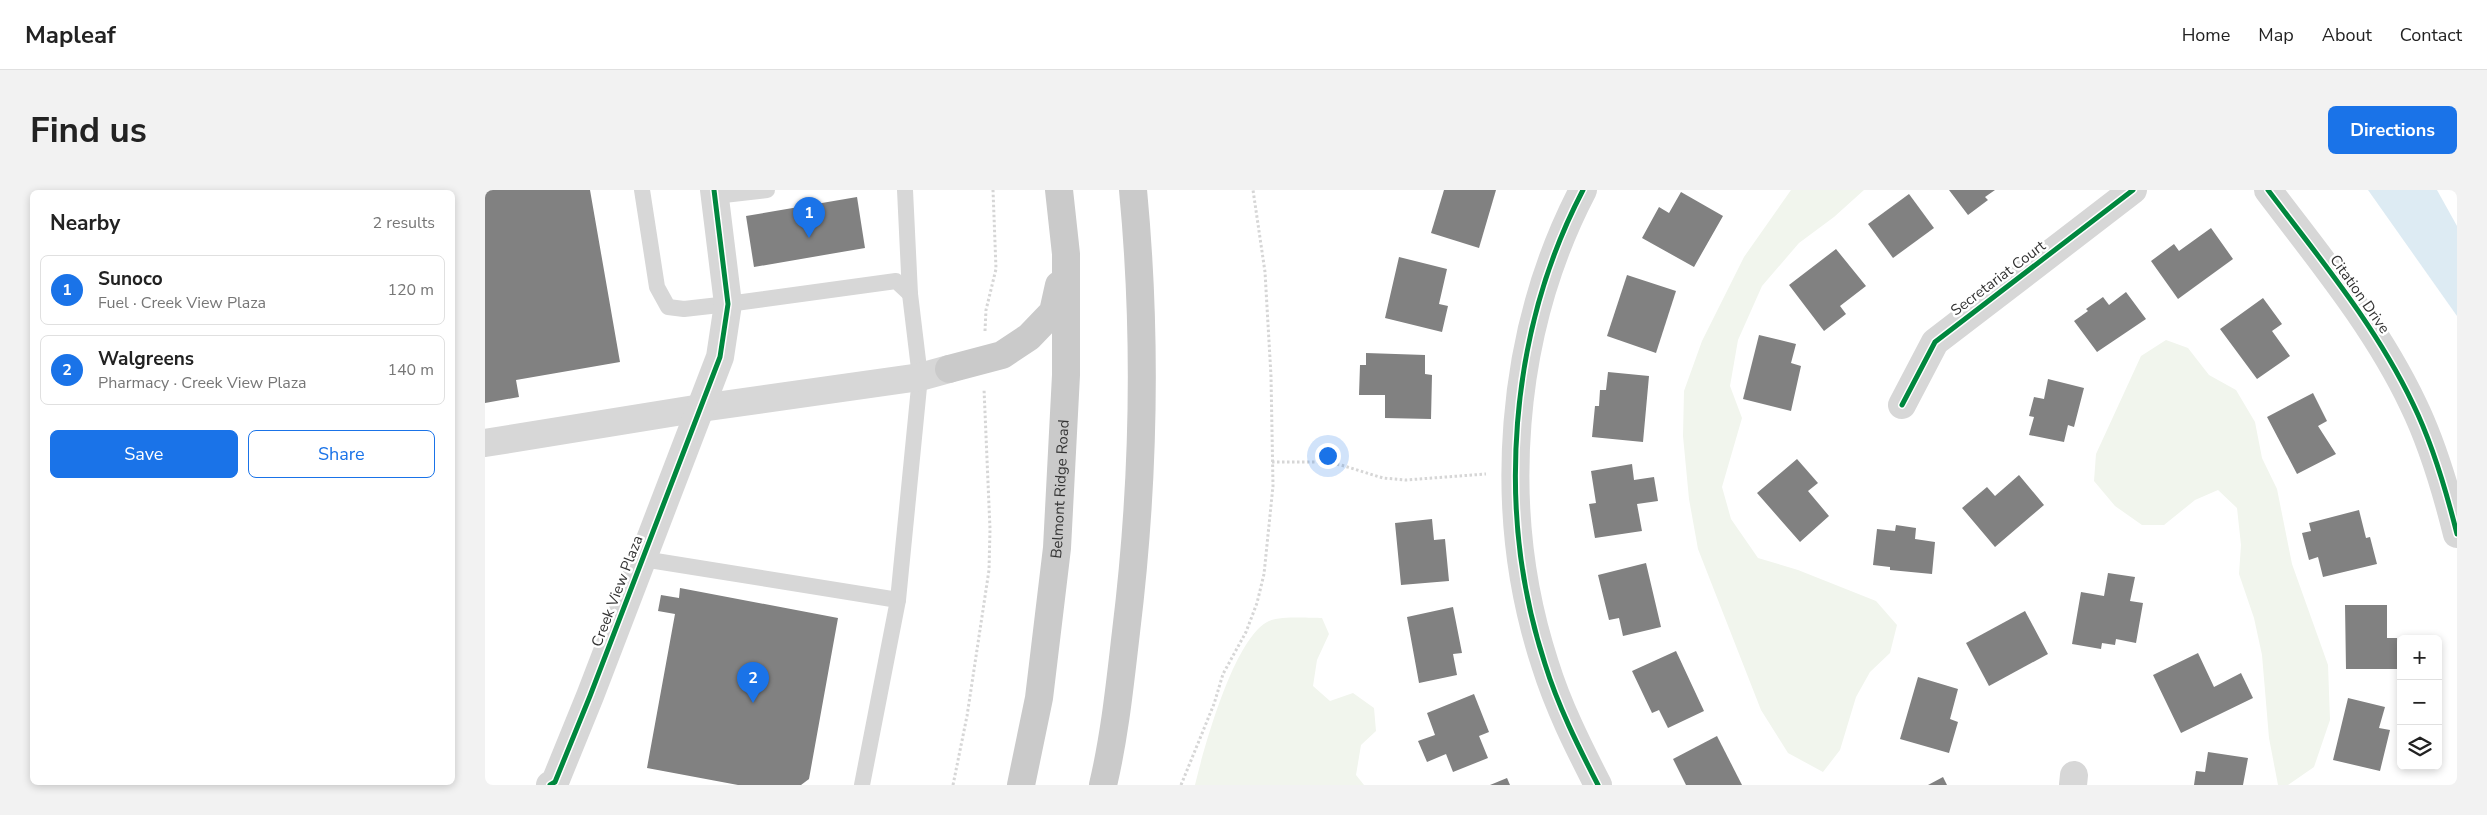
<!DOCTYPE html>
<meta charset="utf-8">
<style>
:root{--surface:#fff;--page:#f2f2f2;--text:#222;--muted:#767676;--line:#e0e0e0;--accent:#1a73e8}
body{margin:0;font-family:"Nunito Sans",sans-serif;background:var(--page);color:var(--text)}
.controls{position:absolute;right:15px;bottom:15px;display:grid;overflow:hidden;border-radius:8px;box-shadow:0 2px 8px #0003}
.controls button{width:45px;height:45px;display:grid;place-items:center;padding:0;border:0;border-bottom:1px solid var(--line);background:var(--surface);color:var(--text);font:25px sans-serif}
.you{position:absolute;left:842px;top:265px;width:18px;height:18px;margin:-12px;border:4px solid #fff;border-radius:50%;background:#1a73e8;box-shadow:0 0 0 8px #1a73e833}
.badge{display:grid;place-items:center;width:32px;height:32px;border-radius:50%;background:var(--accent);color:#fff;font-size:16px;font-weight:700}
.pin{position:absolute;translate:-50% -41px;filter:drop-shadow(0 1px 2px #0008)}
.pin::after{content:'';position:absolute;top:26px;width:18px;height:15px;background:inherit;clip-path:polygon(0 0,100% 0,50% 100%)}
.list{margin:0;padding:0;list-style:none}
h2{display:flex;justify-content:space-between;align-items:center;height:65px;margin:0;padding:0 20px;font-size:21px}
h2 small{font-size:16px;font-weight:400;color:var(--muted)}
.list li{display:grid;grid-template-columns:32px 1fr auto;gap:15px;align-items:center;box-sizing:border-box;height:70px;margin:0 10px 10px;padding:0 10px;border:1px solid var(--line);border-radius:8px}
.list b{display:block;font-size:19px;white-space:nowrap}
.list p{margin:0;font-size:16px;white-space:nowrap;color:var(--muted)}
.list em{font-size:16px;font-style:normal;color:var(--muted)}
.actions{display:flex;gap:10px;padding:15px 20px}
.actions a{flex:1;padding:11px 0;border:1px solid var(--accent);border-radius:8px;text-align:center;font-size:18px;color:var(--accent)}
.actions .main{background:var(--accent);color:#fff}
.icon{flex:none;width:28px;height:28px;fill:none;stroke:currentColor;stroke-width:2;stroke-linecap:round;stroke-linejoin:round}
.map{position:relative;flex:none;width:1972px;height:595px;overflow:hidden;border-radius:8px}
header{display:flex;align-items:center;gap:30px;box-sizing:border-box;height:70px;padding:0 25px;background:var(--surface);border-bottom:1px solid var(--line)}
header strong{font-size:24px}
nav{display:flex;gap:28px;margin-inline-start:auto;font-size:18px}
.intro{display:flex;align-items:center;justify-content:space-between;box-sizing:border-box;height:120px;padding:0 30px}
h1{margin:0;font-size:35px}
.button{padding:12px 22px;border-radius:8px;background:var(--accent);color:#fff;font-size:18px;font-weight:700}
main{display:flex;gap:30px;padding:0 30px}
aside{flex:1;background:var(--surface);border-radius:8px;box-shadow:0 2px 8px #0003}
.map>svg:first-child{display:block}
.green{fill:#f1f5ed}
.water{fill:#ddebf3}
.building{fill:#818181}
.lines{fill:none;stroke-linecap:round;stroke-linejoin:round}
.path{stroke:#d6d6d6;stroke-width:3;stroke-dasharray:2.5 2.5;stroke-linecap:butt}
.service{stroke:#d7d7d7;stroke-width:16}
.minor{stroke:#d7d7d7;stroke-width:28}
.primary{stroke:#cacaca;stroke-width:28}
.cycleway-casing{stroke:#fff;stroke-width:8}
.cycleway{stroke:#00873e;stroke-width:5}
.labels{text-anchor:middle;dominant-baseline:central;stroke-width:5;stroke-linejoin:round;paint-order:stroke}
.street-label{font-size:15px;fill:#333;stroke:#fff}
</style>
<header>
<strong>Mapleaf</strong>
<nav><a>Home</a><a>Map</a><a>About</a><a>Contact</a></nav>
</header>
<div class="intro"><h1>Find us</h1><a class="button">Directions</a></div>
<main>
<aside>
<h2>Nearby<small>2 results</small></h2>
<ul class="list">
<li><span class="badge">1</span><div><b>Sunoco</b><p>Fuel · Creek View Plaza</p></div><em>120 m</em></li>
<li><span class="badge">2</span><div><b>Walgreens</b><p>Pharmacy · Creek View Plaza</p></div><em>140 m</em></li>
</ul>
<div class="actions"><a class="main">Save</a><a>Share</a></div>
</aside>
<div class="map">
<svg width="1972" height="595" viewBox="0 0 1972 595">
<rect width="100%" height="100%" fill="#fff"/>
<g class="green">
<path d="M 1306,0 L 1379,0 L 1349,27 L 1314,53 L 1277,96 L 1253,150 L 1245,196 L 1257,228 L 1237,297 L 1246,329 L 1273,368 L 1313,380 L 1391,411 L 1412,435 L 1405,463 L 1385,482 L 1371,507 L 1355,560 L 1338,582 L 1303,563 L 1276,520 L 1213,359 L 1204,309 L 1198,246 L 1199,201 L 1217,151 L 1259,67 Z"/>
<path d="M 1681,150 L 1703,158 L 1724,185 L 1751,200 L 1770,232 L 1777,268 L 1792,299 L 1807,374 L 1843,475 L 1845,530 L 1829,577 L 1803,595 L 1793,595 L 1784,548 L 1777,465 L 1769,428 L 1754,384 L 1756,355 L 1752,318 L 1733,300 L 1710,310 L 1679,335 L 1657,335 L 1630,316 L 1609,291 L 1611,264 L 1656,166 Z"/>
<path d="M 837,428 L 844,444 L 832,470 L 828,496 L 845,511 L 868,503 L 889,518 L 891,541 L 876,555 L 871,585 L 879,595 L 710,595 C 719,558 749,447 784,431 C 795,426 825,428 837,428 Z"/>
</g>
<path class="water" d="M 1883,0 L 1952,0 L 1972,36 L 1972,126 Z"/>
<g class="building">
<path d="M 0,0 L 105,0 L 135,172 L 31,190 L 34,207 L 0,213 Z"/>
<path d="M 959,0 L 1011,0 L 994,58 L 946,43 Z"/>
<path d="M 1464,0 L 1510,0 L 1500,7 L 1503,10 L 1483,25 Z"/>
<path d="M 1196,2 L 1238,26 L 1209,77 L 1157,48 L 1174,17 L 1184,23 Z"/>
<path d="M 1424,4 L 1449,38 L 1408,68 L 1383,34 Z"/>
<path d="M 372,7 L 380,58 L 269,77 L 261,26 Z"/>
<path d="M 1726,38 L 1748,69 L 1693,109 L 1666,71 L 1689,54 L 1694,61 Z"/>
<path d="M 1351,59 L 1381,96 L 1355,116 L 1361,124 L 1339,141 L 1304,95 Z"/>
<path d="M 914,67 L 962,79 L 954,114 L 963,116 L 957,142 L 900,128 Z"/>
<path d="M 1142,85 L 1191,101 L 1171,163 L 1122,146 Z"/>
<path d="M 1641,102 L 1661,129 L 1612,162 L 1589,131 L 1603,121 L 1601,119 L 1618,107 L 1624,115 Z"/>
<path d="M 1778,108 L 1797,134 L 1787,141 L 1805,166 L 1772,189 L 1735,139 Z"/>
<path d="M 1274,145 L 1311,154 L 1306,173 L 1316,176 L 1306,221 L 1258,209 Z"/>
<path d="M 881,163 L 940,165 L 940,184 L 947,185 L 946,229 L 900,228 L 900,205 L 874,205 L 875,175 L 881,175 Z"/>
<path d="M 1123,182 L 1164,186 L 1158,252 L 1107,247 L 1110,216 L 1114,216 L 1115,200 L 1121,200 Z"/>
<path d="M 1563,189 L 1599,198 L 1589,237 L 1583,235 L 1579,252 L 1544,245 L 1549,227 L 1544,226 L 1549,207 L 1559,209 Z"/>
<path d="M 1828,203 L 1842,231 L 1833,236 L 1851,264 L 1812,284 L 1782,227 Z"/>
<path d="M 1312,269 L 1333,293 L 1323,301 L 1344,326 L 1315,352 L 1272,303 Z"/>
<path d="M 1147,274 L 1149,290 L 1169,287 L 1173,311 L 1152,314 L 1157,341 L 1110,348 L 1104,314 L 1111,313 L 1106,281 Z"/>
<path d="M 1534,285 L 1559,315 L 1510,357 L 1477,318 L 1502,297 L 1510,306 Z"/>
<path d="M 1874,320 L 1881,348 L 1885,347 L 1892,374 L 1838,387 L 1833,367 L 1824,370 L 1817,343 L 1826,341 L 1824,333 Z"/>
<path d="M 947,329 L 949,350 L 960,349 L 964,391 L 916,395 L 910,333 Z"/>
<path d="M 1411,335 L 1431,338 L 1430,349 L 1450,352 L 1447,384 L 1405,380 L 1405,377 L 1388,375 L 1392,339 L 1410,341 Z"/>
<path d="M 1161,373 L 1176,437 L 1138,446 L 1134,428 L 1124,430 L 1113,385 Z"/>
<path d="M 1623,383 L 1650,387 L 1645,411 L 1658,413 L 1651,453 L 1631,449 L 1630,455 L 1617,453 L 1616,459 L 1587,454 L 1596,402 L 1619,406 Z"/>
<path d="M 195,398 L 353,428 L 324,589 L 316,595 L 253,595 L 162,578 L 190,424 L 173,421 L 176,405 L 194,408 Z"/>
<path d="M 1860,415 L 1902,415 L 1902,448 L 1912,448 L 1913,479 L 1861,479 Z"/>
<path d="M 968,417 L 977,463 L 968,464 L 972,485 L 934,493 L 922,427 Z"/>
<path d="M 1540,421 L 1563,464 L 1504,496 L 1481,453 Z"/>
<path d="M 1191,461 L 1219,521 L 1183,538 L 1174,520 L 1167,523 L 1147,481 Z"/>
<path d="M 1713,463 L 1729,497 L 1756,483 L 1768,508 L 1696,543 L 1668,485 Z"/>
<path d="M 1433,487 L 1473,499 L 1465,529 L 1473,532 L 1464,563 L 1415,549 Z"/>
<path d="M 989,504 L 1004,542 L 994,546 L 1003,568 L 968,582 L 961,564 L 942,572 L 933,551 L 950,545 L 942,523 Z"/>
<path d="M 1863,508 L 1900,517 L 1894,538 L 1905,540 L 1895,581 L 1848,570 Z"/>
<path d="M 1232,546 L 1257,595 L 1201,595 L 1188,569 Z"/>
<path d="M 1723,562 L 1763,568 L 1758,595 L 1709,595 L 1711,581 L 1720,582 Z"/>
<path d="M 1458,587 L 1462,595 L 1443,595 Z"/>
<path d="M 1022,588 L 1025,595 L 1005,595 Z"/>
</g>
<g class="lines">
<g class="path">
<path d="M 500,141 L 501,120 L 511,79 L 508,0"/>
<path d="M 787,272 L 838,272 L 856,275 L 898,288 L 921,290 L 1001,284"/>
<path d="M 468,595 L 482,526 L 504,380 L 505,339 L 499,199"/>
<path d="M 696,595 L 729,514 L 738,484 L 761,442 L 772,413 L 779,384 L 788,296 L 786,186 L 780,82 L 768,0"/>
</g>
<g class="service">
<path d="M 157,0 L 172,97 L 183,117 L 199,119 L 243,114 L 411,91 L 425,104"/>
<path d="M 230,6 L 282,0"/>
<path d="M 158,369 L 413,410"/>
<path d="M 377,595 L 413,410 L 435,187 L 425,104 L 420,0"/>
</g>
<g class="minor">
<path d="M 1098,0 C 1024,142 1010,321 1060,474 C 1073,516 1093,556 1113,595"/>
<path d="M 1783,0 C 1835,69 1891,136 1928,214 C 1948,255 1961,300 1972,344"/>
<path d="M 1417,215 L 1450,152 L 1648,0"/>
<path d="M 0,253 L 216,218 L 435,187 L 464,179"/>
<path d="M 65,595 L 70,592 L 105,506 L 235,167 L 243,114 L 229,0"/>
<path d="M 1588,595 L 1589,585"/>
</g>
<g class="primary">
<path d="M 464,179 L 517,165 L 544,147 L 568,122 L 574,95"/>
<path id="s1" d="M 536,595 L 554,508 L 572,358 L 581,185 L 581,64 L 574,0"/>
<path d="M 618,595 C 630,544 635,493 641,442 C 659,295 662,147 648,0"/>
</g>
<g class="cycleway-casing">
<g id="cycleway">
<path d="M 1098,0 C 1024,142 1010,321 1060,474 C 1073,516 1093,556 1113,595"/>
<path d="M 1783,0 C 1835,69 1891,136 1928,214 C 1948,255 1961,300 1972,344"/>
<path d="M 1417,215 L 1450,152 L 1648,0"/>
<path d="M 65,595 L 70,592 L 105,506 L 235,167 L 243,114 L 229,0"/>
</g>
</g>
<use href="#cycleway" class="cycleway"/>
</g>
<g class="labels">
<g class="street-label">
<text transform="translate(1513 88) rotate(-37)">Secretariat Court</text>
<text transform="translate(1875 104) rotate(55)">Citation Drive</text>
<text stroke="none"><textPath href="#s1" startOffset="299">Belmont Ridge Road</textPath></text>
<text transform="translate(132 401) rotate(-69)">Creek View Plaza</text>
</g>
</g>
</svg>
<div class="controls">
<button>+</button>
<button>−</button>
<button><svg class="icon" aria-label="layers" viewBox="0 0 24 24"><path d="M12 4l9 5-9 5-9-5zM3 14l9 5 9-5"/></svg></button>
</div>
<div class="you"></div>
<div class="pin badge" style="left:324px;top:48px">1</div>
<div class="pin badge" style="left:268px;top:513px">2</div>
</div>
</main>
